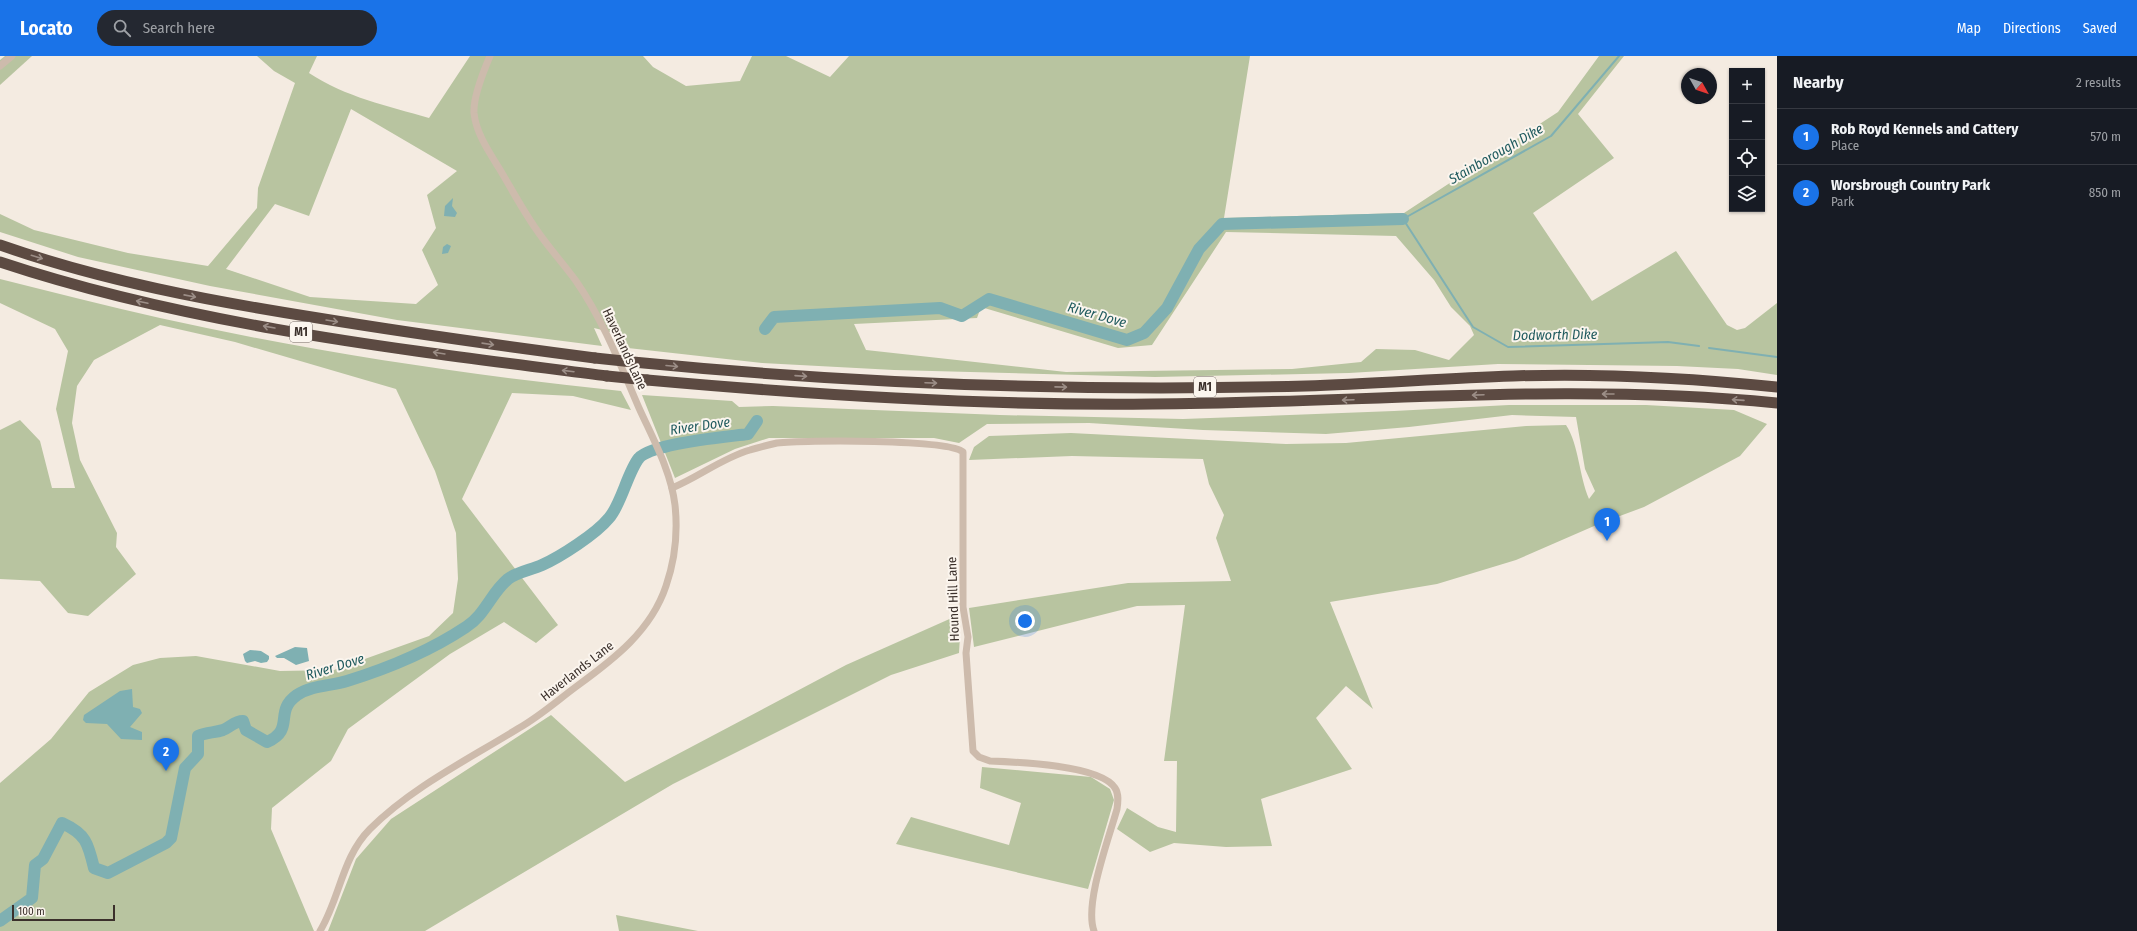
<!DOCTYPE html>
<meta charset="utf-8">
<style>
:root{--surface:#171b24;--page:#242831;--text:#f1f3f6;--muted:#9ea1a6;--line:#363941;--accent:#1a73e8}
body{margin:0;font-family:"Fira Sans Condensed",sans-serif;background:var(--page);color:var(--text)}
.controls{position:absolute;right:12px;top:12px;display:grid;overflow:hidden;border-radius:0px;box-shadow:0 1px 3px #0004}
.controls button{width:36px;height:36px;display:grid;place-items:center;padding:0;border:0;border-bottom:1px solid var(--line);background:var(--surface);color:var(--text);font:20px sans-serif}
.compass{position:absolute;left:1681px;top:12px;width:36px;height:36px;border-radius:50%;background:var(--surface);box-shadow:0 1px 3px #0004;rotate:130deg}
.scale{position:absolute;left:12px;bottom:10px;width:103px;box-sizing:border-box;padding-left:4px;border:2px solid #3b302b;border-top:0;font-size:11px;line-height:14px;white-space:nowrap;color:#3b302b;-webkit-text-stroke:3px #fbf5ee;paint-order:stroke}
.you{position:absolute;left:1025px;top:565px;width:14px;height:14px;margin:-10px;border:3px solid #fff;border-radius:50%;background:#1a73e8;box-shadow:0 0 0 6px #1a73e833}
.badge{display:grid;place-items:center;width:26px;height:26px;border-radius:50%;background:var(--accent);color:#fff;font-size:13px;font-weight:700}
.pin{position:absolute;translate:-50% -33px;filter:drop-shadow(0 1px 2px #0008)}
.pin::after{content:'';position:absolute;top:21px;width:14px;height:12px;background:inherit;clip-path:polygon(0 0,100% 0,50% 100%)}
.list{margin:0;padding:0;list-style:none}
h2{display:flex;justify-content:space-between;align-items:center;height:52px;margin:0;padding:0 16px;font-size:17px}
h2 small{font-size:13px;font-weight:400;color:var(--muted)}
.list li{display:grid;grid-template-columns:26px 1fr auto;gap:12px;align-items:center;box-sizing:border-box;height:56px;padding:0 16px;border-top:1px solid var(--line)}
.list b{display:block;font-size:15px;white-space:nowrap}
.list p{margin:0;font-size:13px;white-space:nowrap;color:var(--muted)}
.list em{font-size:13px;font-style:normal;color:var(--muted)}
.icon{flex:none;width:22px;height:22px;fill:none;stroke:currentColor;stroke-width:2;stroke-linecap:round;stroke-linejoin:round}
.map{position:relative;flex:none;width:1777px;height:875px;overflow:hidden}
header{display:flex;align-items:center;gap:24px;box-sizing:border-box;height:56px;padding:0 20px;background:var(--accent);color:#fff}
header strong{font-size:19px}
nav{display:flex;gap:22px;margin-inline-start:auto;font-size:14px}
.search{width:280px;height:36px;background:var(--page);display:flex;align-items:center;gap:10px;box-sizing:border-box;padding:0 14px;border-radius:22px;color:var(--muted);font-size:15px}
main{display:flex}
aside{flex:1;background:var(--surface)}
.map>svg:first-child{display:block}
.green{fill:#b8c4a0;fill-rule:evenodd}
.water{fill:#7fb0b2}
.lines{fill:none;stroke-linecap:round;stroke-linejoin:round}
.stream{stroke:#7fb0b2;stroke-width:2}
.river{stroke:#7fb0b2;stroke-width:12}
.minor{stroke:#cdbbac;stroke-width:7}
.highway{stroke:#5c4a42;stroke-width:11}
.highway-bridge{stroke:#5c4a42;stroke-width:11}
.oneway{stroke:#9c8e87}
.labels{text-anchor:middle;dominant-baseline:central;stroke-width:4;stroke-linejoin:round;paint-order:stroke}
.shield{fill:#fbf5ee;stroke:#756b66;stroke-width:1}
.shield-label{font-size:12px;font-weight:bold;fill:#3b302b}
.street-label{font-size:13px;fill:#3b302b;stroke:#fbf5ee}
.water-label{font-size:14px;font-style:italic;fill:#1f5a5e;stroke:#fbf5ee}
</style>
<header>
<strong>Locato</strong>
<div class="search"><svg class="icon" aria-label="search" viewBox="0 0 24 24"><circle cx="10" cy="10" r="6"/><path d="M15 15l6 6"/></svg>Search here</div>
<nav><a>Map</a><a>Directions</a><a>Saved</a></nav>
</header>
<main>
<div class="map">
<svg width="1777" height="875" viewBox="0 0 1777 875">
<rect width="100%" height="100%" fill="#f4ebe1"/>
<g class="green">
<path d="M 5,0 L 32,0 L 0,29 L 0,4 Z"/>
<path d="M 257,0 L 317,0 L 309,17 C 345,41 388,50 429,62 L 470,0 L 643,0 L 653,11 L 686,30 L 740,25 L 752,0 L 786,0 L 830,21 L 849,0 L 1250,0 L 1224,162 L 1404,157 L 1558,56 L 1599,0 L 1624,0 L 1578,58 L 1614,102 L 1533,157 L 1592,245 L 1676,195 L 1727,269 L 1737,274 L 1745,272 L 1777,247 L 1777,319 L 1738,313 L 1677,310 L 1498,308 L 1349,317 L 1155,321 L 894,314 L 762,307 L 619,291 L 614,277 L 594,272 L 602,290 L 397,264 L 210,230 L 78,201 L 0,176 L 0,158 L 34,174 L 128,197 L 208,210 L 257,152 L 258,132 L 295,27 L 274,15 ZM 351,53 L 457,115 L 427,139 L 436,172 L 422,194 L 438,229 L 416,248 L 310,241 L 226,213 L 275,148 L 309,160 ZM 1226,176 L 1396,180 L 1434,224 L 1451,251 L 1470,270 L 1474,279 L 1449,304 L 1415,294 L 1376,293 L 1361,306 L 1292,313 L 1066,316 L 866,294 L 854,268 L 977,262 L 981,251 L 1118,292 L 1152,289 Z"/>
<path d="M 0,223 C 53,236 107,250 160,262 C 312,296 467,319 621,335 L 631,354 L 573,340 L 512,337 L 462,443 L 558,569 L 536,587 L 504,566 L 450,598 L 348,673 L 331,705 L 272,752 L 271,773 L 314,875 L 0,875 L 0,727 L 51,683 L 89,636 L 133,609 L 160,602 L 196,600 L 280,615 L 334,614 L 429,580 L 453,557 L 458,523 L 456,477 L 435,415 L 396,333 L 235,286 L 160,269 L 94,304 L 77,330 L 72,367 L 80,404 L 117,477 L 116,491 L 136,518 L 88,560 L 68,557 L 40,525 L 0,523 L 0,374 L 20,364 L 40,385 L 52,432 L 75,432 L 56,353 L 68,295 L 55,273 L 0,247 Z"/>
<path d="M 642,339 L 732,345 L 739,351 L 773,350 L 1000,359 L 1183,363 L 1394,355 L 1509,349 L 1646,349 L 1734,354 L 1767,368 L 1740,400 L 1644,451 L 1601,467 L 1516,504 L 1437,528 L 1330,546 L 1373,653 L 1346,630 L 1316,662 L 1352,713 L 1261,743 L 1272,790 L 1226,791 L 1174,787 L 1150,796 L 1117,773 L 1127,752 L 1158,771 L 1176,776 L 1177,705 L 1164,705 L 1185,549 L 1137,550 L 974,591 L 969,552 L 1128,527 L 1231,525 L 1216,482 L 1224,459 L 1209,428 L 1203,403 L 1072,400 L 969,404 L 974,391 L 989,380 L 1071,377 L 1286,388 L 1346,387 L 1526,370 L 1566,369 C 1579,389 1579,420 1589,443 L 1595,435 L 1585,413 L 1576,361 L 1512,359 L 1409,371 L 1326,378 L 1203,374 L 1089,367 L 987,368 L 959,387 L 934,382 L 769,382 L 735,393 L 675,422 Z"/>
<path d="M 954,561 L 960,580 L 959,597 L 891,619 L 673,728 L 425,875 L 328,875 L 356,803 L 391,763 L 551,659 L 625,726 L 846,609 Z"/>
<path d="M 982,711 L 1091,721 L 1110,733 L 1114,744 L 1088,833 L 896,788 L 911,761 L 1009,789 L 1021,747 L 980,732 Z"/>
<path d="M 616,859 L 698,875 L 619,875 Z"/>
</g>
<g class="water">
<path d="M 453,142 L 452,150 L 457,157 L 455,161 L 444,160 L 445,150 Z"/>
<path d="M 447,188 L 451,190 L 448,197 L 442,198 L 443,191 Z"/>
<path d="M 295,591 L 307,592 L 309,605 L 296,609 L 284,602 L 277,602 L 275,600 Z"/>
<path d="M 250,594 L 261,595 L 269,600 L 269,603 L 267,606 L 261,607 L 255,605 L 247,607 L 245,605 L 243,598 Z"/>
<path d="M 132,633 L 133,651 L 140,653 L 142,657 L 130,671 L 142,676 L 142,684 L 121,683 L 107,668 L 86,667 L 83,664 L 84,659 L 120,635 Z"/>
</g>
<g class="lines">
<g class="stream">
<path d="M 1619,0 L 1551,80 L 1403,163 L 1473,271 L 1508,291 L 1668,286 L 1699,290"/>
<path d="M 1709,292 L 1777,301"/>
</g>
<g class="river">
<path d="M 765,273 L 774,261 L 940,252 L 962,260 L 989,243 L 1127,284 L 1144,277 L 1167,252 L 1199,193 L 1222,168 L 1403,163"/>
<path d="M 0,865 L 32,842 L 35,809 L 43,803 L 62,767 C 86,778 88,787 94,812 L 108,817 L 166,787 L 171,782 L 185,712 L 198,698 L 198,680 C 207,676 214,677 223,674 C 231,671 234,665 243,665 L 246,674 L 267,686 C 296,673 273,656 297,639 C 312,629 331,630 347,625 C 389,612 430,595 466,571 C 485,559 491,537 508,523 C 517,516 531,514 542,509 C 560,501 596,478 609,462 C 621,449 628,415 639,402 C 653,387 726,381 748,378 L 757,365"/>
</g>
<g class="minor">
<path d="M 0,10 L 12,0"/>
<path d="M 672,432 C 699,421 722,402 750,394 C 759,391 768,389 777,387 C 803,384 948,383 963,396 L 963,551 L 968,581 L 966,597 L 973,695 L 979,701 L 990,705 C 1017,706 1100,709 1115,732 C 1119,738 1118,746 1117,753 C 1109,782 1084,848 1094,875"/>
<path d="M 320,875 C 340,842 342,801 370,773 C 412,731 469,703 519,672 C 540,660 558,644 577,630 C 614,603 651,575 666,530 C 675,504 678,477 675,449 C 671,415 653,383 639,352 C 620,308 603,264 576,225 C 563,207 548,191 536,173 C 522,153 511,132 499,112 C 489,96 476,77 474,57 C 473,42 484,14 490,0"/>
</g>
<g class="highway">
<path d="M 0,189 C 103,225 210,245 318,262 C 410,277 503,290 595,302"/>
<path d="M 0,206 C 192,270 406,294 607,320"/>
<path d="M 633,306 C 856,328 1081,336 1306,330 C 1375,328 1444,322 1513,320 C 1600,317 1690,322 1777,331"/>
<path d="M 647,324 C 815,339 984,350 1152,348 C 1360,347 1569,326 1777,347"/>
</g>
<g class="highway-bridge">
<path d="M 595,302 L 633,306"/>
<path d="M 607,320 L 647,324"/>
</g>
</g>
<defs><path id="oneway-shaft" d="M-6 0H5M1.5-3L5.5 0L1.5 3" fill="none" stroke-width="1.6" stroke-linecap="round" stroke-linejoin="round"/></defs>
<g class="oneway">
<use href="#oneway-shaft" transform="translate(37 201) rotate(17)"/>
<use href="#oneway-shaft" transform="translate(190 240) rotate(11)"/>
<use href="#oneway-shaft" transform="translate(142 246) rotate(-168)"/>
<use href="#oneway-shaft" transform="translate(332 265) rotate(9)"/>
<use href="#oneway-shaft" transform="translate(269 271) rotate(-170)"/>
<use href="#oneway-shaft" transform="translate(488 288) rotate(8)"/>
<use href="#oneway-shaft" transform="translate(439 297) rotate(-171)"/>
<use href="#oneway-shaft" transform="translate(672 310) rotate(5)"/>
<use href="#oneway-shaft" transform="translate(568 315) rotate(-173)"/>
<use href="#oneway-shaft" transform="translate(801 320) rotate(4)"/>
<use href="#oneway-shaft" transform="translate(931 327) rotate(2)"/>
<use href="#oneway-shaft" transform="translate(1061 331) rotate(1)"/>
<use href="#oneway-shaft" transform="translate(1608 338) rotate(-180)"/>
<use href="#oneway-shaft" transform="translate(1478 339) rotate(178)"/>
<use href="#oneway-shaft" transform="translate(1348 344) rotate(178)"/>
<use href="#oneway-shaft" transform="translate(1738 344) rotate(-176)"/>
</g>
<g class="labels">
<g class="shield">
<rect x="290" y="266" width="22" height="20" rx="3"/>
<rect x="1194" y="321" width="22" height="20" rx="3"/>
</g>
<g class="shield-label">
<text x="301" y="276">M1</text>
<text x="1205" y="331">M1</text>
</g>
<g class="street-label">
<text transform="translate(625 293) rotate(65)">Haverlands Lane</text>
<text transform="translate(953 543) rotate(-92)">Hound Hill Lane</text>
<text transform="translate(577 615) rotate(-38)">Haverlands Lane</text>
</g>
<g class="water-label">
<text transform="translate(1496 98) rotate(-30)">Stainborough Dike</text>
<text transform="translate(1097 259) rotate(16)">River Dove</text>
<text transform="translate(1555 279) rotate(-1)">Dodworth Dike</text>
<text transform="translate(700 370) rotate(-8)">River Dove</text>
<text transform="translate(335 611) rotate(-17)">River Dove</text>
</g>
</g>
</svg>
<div class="controls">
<button>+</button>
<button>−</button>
<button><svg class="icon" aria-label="locate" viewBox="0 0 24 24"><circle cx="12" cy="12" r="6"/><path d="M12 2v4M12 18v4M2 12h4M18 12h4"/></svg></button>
<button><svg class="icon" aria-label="layers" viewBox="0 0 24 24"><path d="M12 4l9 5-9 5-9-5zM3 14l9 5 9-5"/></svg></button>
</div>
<svg class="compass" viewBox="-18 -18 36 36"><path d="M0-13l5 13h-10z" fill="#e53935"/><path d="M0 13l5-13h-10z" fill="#9ea1a6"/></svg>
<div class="scale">100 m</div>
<div class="you"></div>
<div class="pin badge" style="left:1607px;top:485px">1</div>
<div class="pin badge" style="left:166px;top:715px">2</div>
</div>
<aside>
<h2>Nearby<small>2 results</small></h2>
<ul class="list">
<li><span class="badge">1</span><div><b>Rob Royd Kennels and Cattery</b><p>Place</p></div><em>570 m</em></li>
<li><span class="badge">2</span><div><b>Worsbrough Country Park</b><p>Park</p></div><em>850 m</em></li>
</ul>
</aside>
</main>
